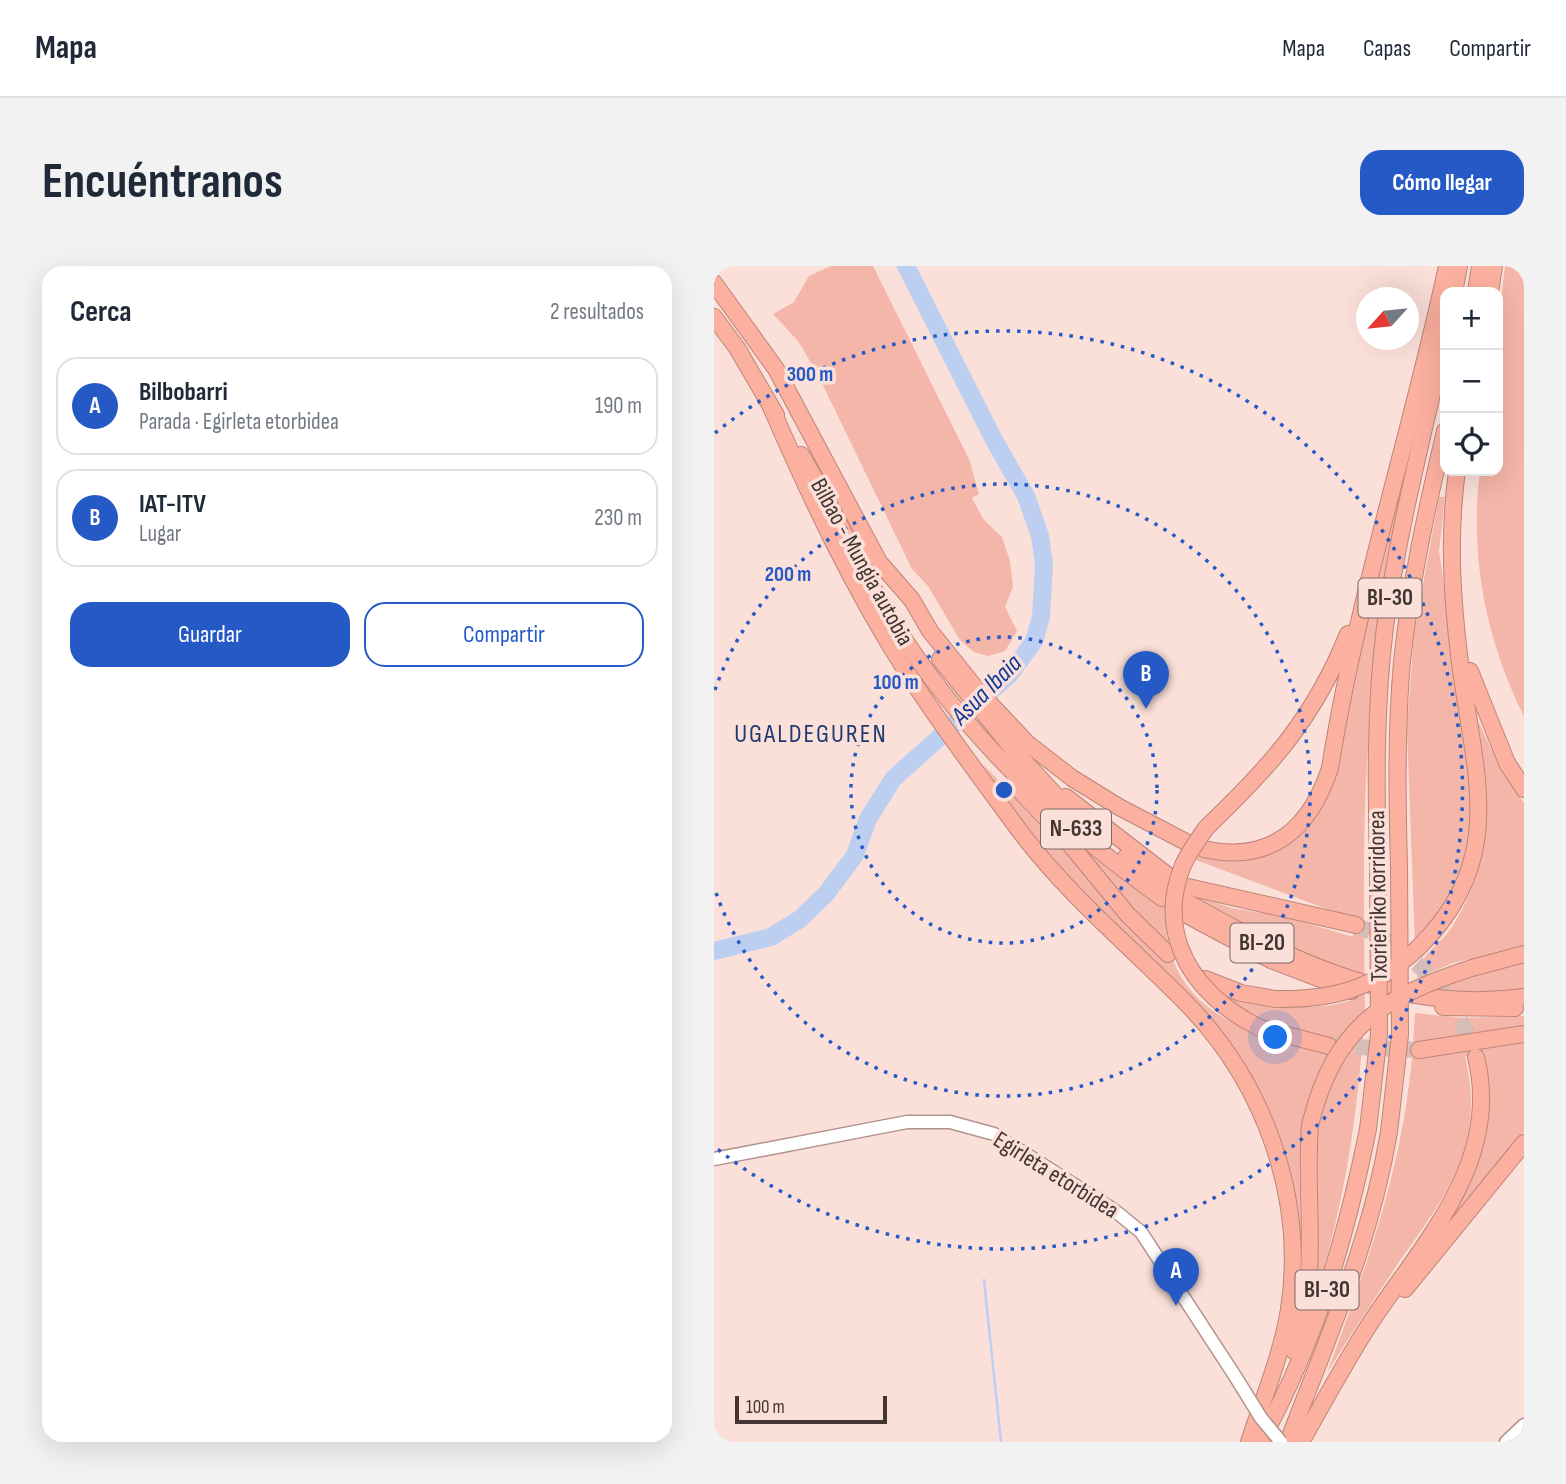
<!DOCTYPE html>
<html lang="es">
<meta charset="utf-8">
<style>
:root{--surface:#fff;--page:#f2f2f3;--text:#1f2937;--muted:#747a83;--line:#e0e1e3;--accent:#2559c6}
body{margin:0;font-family:"Sofia Sans Condensed",sans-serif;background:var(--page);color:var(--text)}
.controls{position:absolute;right:21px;top:21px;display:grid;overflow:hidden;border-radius:14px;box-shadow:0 7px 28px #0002}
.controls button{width:63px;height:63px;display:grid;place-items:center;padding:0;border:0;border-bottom:2px solid var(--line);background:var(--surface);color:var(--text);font:35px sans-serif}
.compass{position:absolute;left:642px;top:21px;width:63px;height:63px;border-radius:50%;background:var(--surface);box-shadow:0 7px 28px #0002;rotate:243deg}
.scale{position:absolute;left:21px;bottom:18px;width:152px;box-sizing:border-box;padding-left:7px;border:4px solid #423532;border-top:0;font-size:19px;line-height:24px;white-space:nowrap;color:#423532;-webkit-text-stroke:5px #fbe0d9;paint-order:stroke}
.you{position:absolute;left:562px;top:772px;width:24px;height:24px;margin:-18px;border:5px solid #fff;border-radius:50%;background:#1a73e8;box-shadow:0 0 0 10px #1a73e833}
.badge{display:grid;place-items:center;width:46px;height:46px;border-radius:50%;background:var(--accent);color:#fff;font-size:23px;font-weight:700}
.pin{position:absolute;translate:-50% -58px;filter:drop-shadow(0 2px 4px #0008)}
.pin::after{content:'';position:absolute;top:37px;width:24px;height:21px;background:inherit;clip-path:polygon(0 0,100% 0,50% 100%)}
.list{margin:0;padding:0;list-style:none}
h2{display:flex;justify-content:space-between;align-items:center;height:91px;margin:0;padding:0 28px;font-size:30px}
h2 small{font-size:23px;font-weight:400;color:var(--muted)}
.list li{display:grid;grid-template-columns:46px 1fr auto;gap:21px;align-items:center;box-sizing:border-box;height:98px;margin:0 14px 14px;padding:0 14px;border:2px solid var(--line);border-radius:21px}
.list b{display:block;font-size:26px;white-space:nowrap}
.list p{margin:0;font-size:23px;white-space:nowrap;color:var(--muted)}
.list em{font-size:23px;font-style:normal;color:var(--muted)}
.actions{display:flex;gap:14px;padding:21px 28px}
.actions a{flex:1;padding:16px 0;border:2px solid var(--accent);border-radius:21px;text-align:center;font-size:24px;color:var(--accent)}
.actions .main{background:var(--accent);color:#fff}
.icon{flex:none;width:38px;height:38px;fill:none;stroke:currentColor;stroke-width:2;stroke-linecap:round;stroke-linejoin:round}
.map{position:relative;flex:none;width:810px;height:1176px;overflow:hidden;border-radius:21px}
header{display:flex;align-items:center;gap:42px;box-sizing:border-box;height:98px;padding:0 35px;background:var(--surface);border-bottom:2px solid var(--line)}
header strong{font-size:33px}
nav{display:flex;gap:38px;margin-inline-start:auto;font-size:24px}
.intro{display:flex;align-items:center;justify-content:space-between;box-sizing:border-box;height:168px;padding:0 42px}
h1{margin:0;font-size:49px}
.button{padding:18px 32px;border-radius:21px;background:var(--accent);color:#fff;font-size:24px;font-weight:700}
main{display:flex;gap:42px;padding:0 42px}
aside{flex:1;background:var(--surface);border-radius:21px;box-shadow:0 7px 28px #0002}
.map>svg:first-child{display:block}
.green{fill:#f3b6a8}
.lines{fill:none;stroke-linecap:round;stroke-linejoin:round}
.stream{stroke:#bccff1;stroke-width:2.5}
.river{stroke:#bccff1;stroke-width:18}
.highway-tunnel{stroke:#d6beb8;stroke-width:16;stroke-dasharray:16 8;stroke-linecap:butt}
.secondary-casing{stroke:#b2938c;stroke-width:15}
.highway-casing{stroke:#bb857a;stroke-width:18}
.secondary{stroke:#fff;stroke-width:12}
.highway{stroke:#fcb0a0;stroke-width:16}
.secondary-bridge-casing{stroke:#b2938c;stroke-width:15;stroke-linecap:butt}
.highway-bridge-casing{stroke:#bb857a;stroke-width:18;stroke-linecap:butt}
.secondary-bridge{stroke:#fff;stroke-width:12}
.highway-bridge{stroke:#fcb0a0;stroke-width:16}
.ring{fill:none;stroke:#2559c6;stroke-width:3.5;stroke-dasharray:3.5 7}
.labels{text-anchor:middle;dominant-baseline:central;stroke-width:7;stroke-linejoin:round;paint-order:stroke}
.shield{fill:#fbe0d9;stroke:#7a6864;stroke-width:2}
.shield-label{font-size:23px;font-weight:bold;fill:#423532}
.street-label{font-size:24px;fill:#423532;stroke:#fbe0d9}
.water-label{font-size:26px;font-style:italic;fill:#0f3a97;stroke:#fbe0d9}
.neighbourhood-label{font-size:26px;letter-spacing:2px;fill:#1e3970;stroke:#fbe0d9}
.centre{fill:#2559c6;stroke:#fbe0d9;stroke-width:3.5}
.ring-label{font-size:21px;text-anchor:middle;font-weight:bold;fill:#2559c6;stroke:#fbe0d9;stroke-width:7;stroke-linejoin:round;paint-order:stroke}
</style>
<header>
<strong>Mapa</strong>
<nav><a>Mapa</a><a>Capas</a><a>Compartir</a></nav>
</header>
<div class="intro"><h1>Encuéntranos</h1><a class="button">Cómo llegar</a></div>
<main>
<aside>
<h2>Cerca<small>2 resultados</small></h2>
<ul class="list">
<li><span class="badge">A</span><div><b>Bilbobarri</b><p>Parada · Egirleta etorbidea</p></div><em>190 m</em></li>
<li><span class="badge">B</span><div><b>IAT-ITV</b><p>Lugar</p></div><em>230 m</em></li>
</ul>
<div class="actions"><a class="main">Guardar</a><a>Compartir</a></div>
</aside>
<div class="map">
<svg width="810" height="1176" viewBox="0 0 810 1176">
<rect width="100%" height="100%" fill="#fbe0d9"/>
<g class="green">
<path d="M 117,0 L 159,0 L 255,193 L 265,228 L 258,232 L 270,254 L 288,271 L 296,295 L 299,321 L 291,341 L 303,365 L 291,385 L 274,390 L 260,386 L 246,374 L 214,320 L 198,303 L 103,107 L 84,75 L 59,48 L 80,36 L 95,10 Z"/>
<path d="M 791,0 L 810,0 L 810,450 C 772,375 755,288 766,205 L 784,205 L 784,59 Z"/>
<path d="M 686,227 C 671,311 659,395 654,480 C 648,569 650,658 651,747 L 623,776 L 531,750 L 490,716 C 541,732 593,753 646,731 L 635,705 L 595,693 L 471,627 L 518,642 L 572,651 L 639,671 L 639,653 L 482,594 L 485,586 L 581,569 L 633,438 L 662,314 Z"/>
<path d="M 725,231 L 731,231 L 725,285 L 758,508 L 760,565 L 741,628 L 701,678 L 693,463 L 700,368 Z"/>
<path d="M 764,455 L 787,504 L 810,537 L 810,681 L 739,697 L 703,712 C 704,690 726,679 738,661 C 781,592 777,532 764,455 Z"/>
<path d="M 269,498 L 375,612 L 423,650 L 370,583 L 453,641 C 444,743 538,772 617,788 C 563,873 599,957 582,1049 C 581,1017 580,985 579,953 C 578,939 580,924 577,911 C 543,761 441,709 347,606 C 317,573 291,535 269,498 Z"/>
<path d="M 810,695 L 810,727 L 713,726 Z"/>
<path d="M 701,747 L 749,752 L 810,750 L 810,764 L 699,780 Z"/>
<path d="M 649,769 C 642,859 629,945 601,1031 C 602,976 588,893 606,843 C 615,816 631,792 649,769 Z"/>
<path d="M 810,775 L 810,866 L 713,996 L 766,889 L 774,855 L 771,786 L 751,791 C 773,881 731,930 683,999 C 659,1035 636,1070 613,1107 C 653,998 687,908 698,792 Z"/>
</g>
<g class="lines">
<path class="stream" d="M 270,1014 L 287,1176"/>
<path class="river" d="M 0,685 L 57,671 L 86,653 L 112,628 L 141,589 L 154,553 L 179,513 L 296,408 L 320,375 L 327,351 L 330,299 L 326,270 L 312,230 L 280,174 L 192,0"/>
<g class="highway-tunnel">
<path d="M 642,659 C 700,684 742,729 761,789"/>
<path d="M 618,780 L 705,784"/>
</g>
<g class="secondary-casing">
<g id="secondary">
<path d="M 0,893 L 193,856 L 236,856 L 280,868 L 400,944 L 427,966 L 521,1110"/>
<path d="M 792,1176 L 810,1159"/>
</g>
</g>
<g class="highway-casing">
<g id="highway">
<path d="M 0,17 L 62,103 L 165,296 L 198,334 L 216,365 L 264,425 L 313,477 L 358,512 L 405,541 L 472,576"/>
<path d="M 740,26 L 745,0"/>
<path d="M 762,26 L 766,0"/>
<path d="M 776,26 L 780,0"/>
<path d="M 0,51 L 23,82 L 62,149"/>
<path d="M 57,141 C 96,231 139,322 192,405 C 228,461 269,515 308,568 C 357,632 417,681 473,738 C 550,817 592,931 575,1043 C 568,1088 549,1133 535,1176"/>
<path d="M 87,189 C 120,243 145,302 179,356 C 248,466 343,557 448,632"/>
<path d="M 226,393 L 298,482 L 357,546"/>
<path d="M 756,405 L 793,497 L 810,523"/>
<path d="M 306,525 L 350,571 L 414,649 L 454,688"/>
<path d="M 352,531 L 457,612"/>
<path d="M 492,562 C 557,500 600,452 634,368"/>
<path d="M 490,583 C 557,598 596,563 616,502 C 643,332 697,168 733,0"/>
<path d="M 412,591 L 452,622"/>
<path d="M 685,599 C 683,532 682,464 688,396 C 696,318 713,241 731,165"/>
<path d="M 664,600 C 662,520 661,440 671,361 C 684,263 710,167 731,70"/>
<path d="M 474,621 L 642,659"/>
<path d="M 471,635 C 577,695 685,748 810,731"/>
<path d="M 471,648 L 557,694 L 638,725"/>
<path d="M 704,682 C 795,593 760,507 746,397 C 738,332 734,270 743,205"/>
<path d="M 758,702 L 810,688"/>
<path d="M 491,713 L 527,727 L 561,733"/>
<path d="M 729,741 L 801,742"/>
<path d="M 546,762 L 615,780"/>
<path d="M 705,784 L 810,768"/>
<path d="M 691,1023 L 810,877"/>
<path d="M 580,1085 C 607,1011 590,935 596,859"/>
<path d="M 546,1176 C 601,1078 632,972 654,863"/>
<path d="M 574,1176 C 614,1070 656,979 675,866"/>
<path d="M 587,1176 C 610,1136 632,1094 657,1056 C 710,976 788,895 762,791"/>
</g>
</g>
<use href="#secondary" class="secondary"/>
<use href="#highway" class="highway"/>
<g class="secondary-bridge-casing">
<path id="secondary-bridge" d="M 521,1110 L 547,1152 L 567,1176"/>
</g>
<g class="highway-bridge-casing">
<g id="highway-bridge">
<path d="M 492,562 C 484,574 475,586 469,599 C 440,672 482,730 546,762"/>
<path d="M 561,733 C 620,734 660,723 704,682"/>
<path d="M 596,859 C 620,762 667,731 758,702"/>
<path d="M 654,863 L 665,768 L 664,600"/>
<path d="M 675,866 L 686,769 L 685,599"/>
</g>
</g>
<use href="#secondary-bridge" class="secondary-bridge"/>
<use href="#highway-bridge" class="highway-bridge"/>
</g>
<g class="ring">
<circle cx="290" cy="524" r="153"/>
<path d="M1 424A306 306 0 1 1 1 624"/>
<path d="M1 167A459 459 0 1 1 1 881"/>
</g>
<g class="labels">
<g class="shield">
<rect x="644.5" y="312.5" width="63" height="39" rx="5"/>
<rect x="327" y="543.5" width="70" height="39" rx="5"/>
<rect x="516.5" y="657.5" width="63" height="39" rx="5"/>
<rect x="581.5" y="1004.5" width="63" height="39" rx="5"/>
</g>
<g class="shield-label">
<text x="676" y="332">BI-30</text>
<text x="362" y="563">N-633</text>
<text x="548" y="677">BI-20</text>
<text x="613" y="1024">BI-30</text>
</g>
<g class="street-label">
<text transform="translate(148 296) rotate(61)">Bilbao - Mungia autobia</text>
<text transform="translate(664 630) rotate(-91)">Txorierriko korridorea</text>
<text transform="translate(342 909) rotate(32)">Egirleta etorbidea</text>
</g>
<g class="water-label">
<text transform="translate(273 424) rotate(-45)">Asua Ibaia</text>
</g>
<g class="neighbourhood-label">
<text x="97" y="468">UGALDEGUREN</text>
</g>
</g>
<circle cx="290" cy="524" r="10" class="centre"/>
<g class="ring-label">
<text x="96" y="115">300 m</text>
<text x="74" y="315">200 m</text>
<text x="182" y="423">100 m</text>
</g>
</svg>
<div class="controls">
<button>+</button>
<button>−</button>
<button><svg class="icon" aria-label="locate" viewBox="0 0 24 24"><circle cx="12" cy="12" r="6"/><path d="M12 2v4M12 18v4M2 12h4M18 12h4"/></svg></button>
</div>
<svg class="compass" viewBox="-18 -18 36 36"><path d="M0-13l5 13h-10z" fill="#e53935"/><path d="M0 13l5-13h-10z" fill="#747a83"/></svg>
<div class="scale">100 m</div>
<div class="you"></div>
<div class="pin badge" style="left:462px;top:1040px">A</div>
<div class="pin badge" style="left:432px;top:443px">B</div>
</div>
</main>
